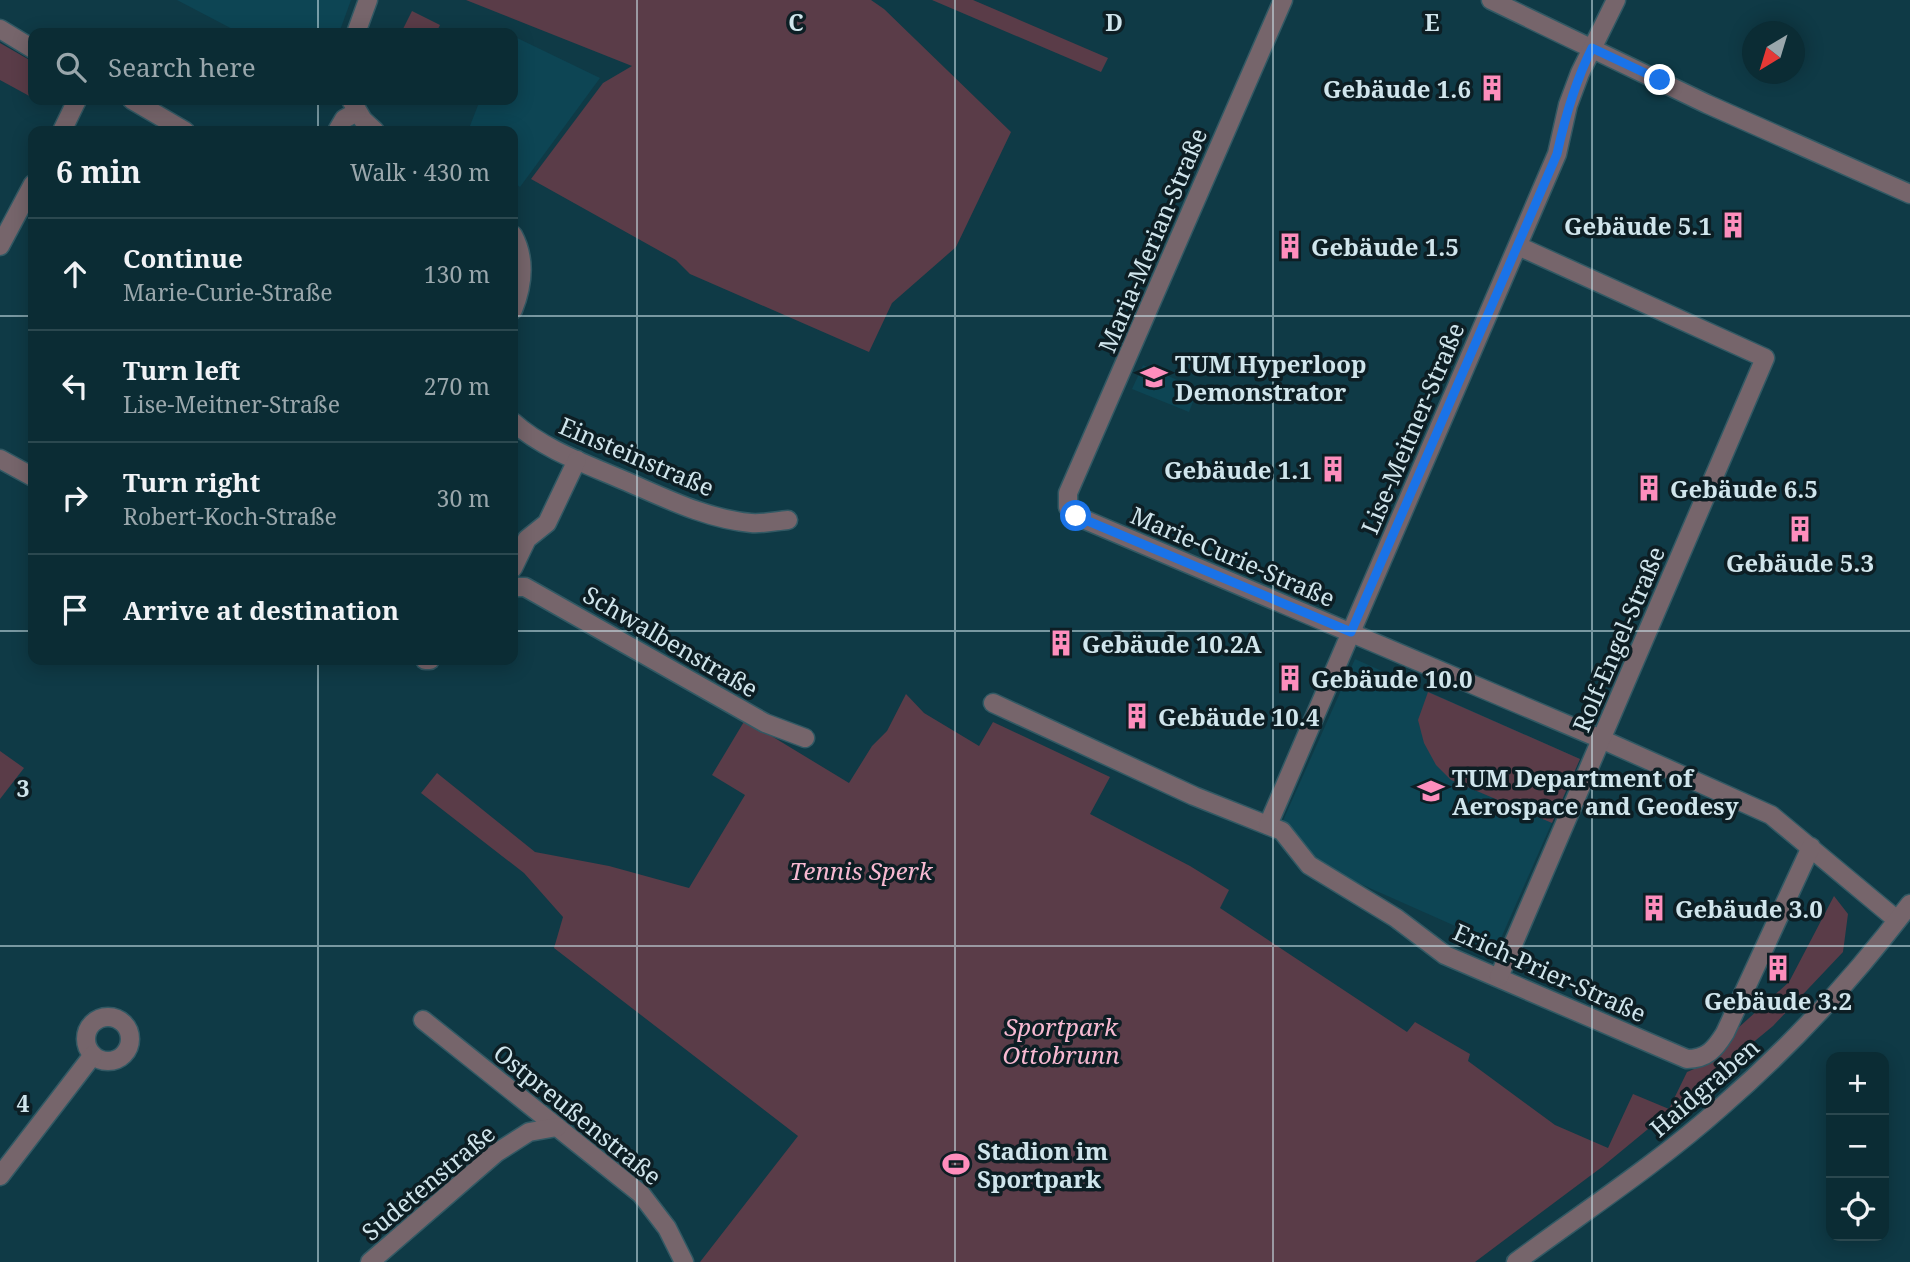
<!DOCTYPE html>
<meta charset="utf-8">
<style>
:root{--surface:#0b2c34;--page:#14343c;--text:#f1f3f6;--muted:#9aa7ac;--line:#2b484f}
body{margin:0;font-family:"Noto Serif",serif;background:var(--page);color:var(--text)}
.controls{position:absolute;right:21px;bottom:21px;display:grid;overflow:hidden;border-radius:14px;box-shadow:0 4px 18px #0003}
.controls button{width:63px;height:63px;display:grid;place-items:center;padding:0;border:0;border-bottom:2px solid var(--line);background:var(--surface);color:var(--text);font:35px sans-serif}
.compass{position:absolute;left:1742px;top:21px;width:63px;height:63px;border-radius:50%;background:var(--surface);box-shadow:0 4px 18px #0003;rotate:218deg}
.stop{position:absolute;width:21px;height:21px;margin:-16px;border:5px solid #1a73e8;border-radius:50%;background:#fff}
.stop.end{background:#1a73e8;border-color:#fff;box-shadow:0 2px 7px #0008}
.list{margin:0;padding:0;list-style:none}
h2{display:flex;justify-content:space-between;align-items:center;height:91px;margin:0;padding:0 28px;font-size:30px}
h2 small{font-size:23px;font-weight:400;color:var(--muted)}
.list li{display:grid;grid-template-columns:46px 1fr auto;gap:21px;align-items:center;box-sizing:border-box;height:112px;padding:0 28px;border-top:2px solid var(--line)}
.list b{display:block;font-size:26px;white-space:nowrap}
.list p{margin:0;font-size:23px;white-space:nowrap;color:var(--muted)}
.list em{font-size:23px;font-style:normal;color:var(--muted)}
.icon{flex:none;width:38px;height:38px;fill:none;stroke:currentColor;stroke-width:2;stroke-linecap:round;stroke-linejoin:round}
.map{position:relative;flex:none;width:1910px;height:1262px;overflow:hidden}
.search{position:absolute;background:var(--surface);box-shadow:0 4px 18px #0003;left:28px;top:28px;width:490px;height:77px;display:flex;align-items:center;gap:18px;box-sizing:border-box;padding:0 24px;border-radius:14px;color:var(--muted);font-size:26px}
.panel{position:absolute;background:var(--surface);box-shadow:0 4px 18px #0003;left:28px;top:126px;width:490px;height:539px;border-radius:14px}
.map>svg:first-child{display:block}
.built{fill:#0d4554}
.green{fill:#5a3c48}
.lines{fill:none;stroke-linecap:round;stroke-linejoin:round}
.street-casing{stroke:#325964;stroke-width:21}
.street{stroke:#76656b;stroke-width:18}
.route{stroke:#1a73e8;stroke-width:9}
.grid{fill:none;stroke:#d0e5ec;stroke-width:2;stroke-opacity:0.55}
.labels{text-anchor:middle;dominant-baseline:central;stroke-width:7;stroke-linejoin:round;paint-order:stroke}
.poi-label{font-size:24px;font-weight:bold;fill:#d0e5ec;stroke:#0d1e24;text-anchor:start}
.street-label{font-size:24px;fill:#d0e5ec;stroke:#0d1e24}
.park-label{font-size:24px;font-style:italic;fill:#f7b9d1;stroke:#0d1e24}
.grid-label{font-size:23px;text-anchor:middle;font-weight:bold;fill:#d0e5ec;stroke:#0d1e24;stroke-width:7;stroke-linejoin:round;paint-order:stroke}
</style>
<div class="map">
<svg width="1910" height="1262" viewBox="0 0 1910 1262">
<rect width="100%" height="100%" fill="#0f3a46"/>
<g class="built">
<path d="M 177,0 L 351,0 L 339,33 L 240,33 Z"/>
<path d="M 513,36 L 600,78 L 520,187 L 513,182 L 513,131 L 468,131 L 480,100 L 513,100 Z"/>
<path d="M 1143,365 L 1198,389 L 1189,412 L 1132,389 Z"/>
<path d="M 1355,659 L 1580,759 L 1498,945 L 1311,862 L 1281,825 Z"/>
</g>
<g class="green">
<path d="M 466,0 L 871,0 L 884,9 L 1011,132 L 956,247 L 892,303 L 869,352 L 690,274 L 676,260 L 531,179 L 603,83 L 632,66 Z"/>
<path d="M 932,0 L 973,0 L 1108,58 L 1101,72 Z"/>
<path d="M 412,11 L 440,25 L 436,33 L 407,33 L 402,31 Z"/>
<path d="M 0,43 L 33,62 L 33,98 L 0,80 Z"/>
<path d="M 1428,692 L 1580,759 L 1552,823 L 1451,780 L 1436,765 L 1424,743 L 1418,720 Z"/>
<path d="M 906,694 L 924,713 L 979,746 L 993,722 L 1110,777 L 1090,814 L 1190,866 L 1229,890 L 1220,908 L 1407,1032 L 1415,1022 L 1470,1054 L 1468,1061 L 1555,1125 L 1608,1148 L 1633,1094 L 1669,1109 L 1687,1072 L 1713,1061 L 1738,1028 L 1789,982 L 1834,896 L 1848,914 L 1843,952 L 1773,1026 L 1602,1167 L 1475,1262 L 700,1262 L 798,1136 L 554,948 L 563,917 L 524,873 L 421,793 L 437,773 L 535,852 L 609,866 L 689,888 L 745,795 L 712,775 L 745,720 L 849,783 L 872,746 L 887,731 Z"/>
<path d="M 0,751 L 24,768 L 0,799 Z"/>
</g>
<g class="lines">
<g class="street-casing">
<g id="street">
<path d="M 1283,0 L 1068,493 L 1068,507 L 1076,516 L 1601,739 L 1771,815 L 1897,920"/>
<path d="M 1491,0 L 1707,104 L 1910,194"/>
<path d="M 0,29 L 33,49"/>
<path d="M 356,33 L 368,0"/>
<path d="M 132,100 L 185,131"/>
<path d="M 351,100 L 363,120 L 375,131"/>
<path d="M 62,131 L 77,100"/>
<path d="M 337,131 L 344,119 L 357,112"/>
<path d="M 513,235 C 526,259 523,285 513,310"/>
<path d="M 0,246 L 33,184"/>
<path d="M 513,422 C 543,449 586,464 623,480 C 663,497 706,519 751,523 C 763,524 776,521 788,520"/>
<path d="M 0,459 L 33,477"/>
<path d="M 513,568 L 527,539 L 547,523 L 577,460"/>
<path d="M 513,587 L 525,587 L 765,723 L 805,738"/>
<path d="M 425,660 L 430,660"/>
<path d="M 993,703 L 1194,796 L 1282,831 L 1309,865 L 1396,918 L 1445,955 L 1687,1059 C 1707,1059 1715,1049 1725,1033 L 1811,847"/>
<path d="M 1268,825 L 1557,154 L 1568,105 L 1580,73 L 1616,0"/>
<path d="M 1499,977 L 1765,358 L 1518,246"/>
<circle cx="108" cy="1039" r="22"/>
<path d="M 423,1020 L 641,1194 L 667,1228 L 684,1262"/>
<path d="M 0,1176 L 93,1055"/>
<path d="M 370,1262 L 496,1153 L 529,1132 L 557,1127"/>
<path d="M 1516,1262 C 1585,1211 1657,1164 1721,1107 C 1791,1046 1854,978 1910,904"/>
</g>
</g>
<use href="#street" class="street"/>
</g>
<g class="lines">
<path class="route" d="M 1076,516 L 1351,632 L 1557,154 C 1565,117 1575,82 1592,48 L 1660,80"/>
</g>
<path class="grid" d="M 318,0 L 318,33M 637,0 L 637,1262M 955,0 L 955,1262M 1273,0 L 1273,1262M 1592,0 L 1592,1262M 318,100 L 318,131M 0,316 L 33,316M 513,316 L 1910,316M 0,631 L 33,631M 513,631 L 1910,631M 318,660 L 318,1262M 0,946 L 1910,946"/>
<defs>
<g id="building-bare" transform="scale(2.1)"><path d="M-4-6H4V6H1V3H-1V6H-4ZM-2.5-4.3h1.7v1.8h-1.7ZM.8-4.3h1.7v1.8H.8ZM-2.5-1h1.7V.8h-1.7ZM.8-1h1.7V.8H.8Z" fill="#fe8ebd" stroke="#0d1e24" stroke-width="2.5" paint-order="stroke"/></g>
<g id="university-bare" transform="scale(2.1)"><path d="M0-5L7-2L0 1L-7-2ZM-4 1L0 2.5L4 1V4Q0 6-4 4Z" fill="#fe8ebd" stroke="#0d1e24" stroke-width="2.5" paint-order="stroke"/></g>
<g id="school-bare" transform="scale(2.1)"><path d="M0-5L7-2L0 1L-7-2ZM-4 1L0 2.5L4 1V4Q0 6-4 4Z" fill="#fe8ebd" stroke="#0d1e24" stroke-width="2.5" paint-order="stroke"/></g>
<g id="stadium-bare" transform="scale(2.1)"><path d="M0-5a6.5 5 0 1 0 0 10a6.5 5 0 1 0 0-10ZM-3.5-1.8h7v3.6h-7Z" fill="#fe8ebd" stroke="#0d1e24" stroke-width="2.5" paint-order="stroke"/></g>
</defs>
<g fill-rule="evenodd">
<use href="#building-bare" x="1492" y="88"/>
<use href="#building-bare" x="1733" y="225"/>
<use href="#building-bare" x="1290" y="246"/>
<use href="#university-bare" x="1154" y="377"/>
<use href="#building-bare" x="1333" y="469"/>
<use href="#building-bare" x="1649" y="488"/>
<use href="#building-bare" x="1800" y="529"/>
<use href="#building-bare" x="1061" y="643"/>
<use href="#building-bare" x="1290" y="678"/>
<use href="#building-bare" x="1137" y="716"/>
<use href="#school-bare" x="1431" y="791"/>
<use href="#building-bare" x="1654" y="908"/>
<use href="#building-bare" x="1778" y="968"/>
<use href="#stadium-bare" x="956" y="1164"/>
</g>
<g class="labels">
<g class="poi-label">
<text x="1471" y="88" text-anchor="end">Gebäude 1.6</text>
<text x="1712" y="225" text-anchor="end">Gebäude 5.1</text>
<text x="1311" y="246">Gebäude 1.5</text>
<text x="1175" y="363">TUM Hyperloop<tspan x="1175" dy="28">Demonstrator</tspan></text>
<text x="1312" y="469" text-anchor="end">Gebäude 1.1</text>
<text x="1670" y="488">Gebäude 6.5</text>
<text x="1800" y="562" text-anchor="middle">Gebäude 5.3</text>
<text x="1082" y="643">Gebäude 10.2A</text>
<text x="1311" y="678">Gebäude 10.0</text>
<text x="1158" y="716">Gebäude 10.4</text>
<text x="1452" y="777">TUM Department of<tspan x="1452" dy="28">Aerospace and Geodesy</tspan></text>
<text x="1675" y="908">Gebäude 3.0</text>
<text x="1778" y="1000" text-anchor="middle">Gebäude 3.2</text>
<text x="977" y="1150">Stadion im<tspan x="977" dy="28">Sportpark</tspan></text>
</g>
<g class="street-label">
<text transform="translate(1152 240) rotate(-67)">Maria-Merian-Straße</text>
<text transform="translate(1412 428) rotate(-67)">Lise-Meitner-Straße</text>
<text transform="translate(637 456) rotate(23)">Einsteinstraße</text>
<text transform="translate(1233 556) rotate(23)">Marie-Curie-Straße</text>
<text transform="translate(1618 639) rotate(-67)">Rolf-Engel-Straße</text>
<text transform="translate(671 641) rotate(30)">Schwalbenstraße</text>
<text transform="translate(1550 972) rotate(24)">Erich-Prier-Straße</text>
<text transform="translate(1704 1087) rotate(-41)">Haidgraben</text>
<text transform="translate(578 1114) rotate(39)">Ostpreußenstraße</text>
<text transform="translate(428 1182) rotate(-40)">Sudetenstraße</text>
</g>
<g class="park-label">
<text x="861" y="870">Tennis Sperk</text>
<text x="1061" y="1026">Sportpark<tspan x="1061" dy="28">Ottobrunn</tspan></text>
</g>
</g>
<g class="grid-label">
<text x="796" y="31">C</text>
<text x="1114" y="31">D</text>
<text x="1432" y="31">E</text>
<text x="23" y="797">3</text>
<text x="23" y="1112">4</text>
</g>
</svg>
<div class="controls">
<button>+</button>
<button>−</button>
<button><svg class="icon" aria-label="locate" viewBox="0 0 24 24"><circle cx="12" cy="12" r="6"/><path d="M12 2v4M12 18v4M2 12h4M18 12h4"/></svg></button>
</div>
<svg class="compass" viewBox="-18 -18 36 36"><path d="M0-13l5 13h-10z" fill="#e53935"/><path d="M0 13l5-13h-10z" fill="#9aa7ac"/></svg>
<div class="stop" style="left:1076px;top:516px"></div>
<div class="stop end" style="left:1660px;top:80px"></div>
<div class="search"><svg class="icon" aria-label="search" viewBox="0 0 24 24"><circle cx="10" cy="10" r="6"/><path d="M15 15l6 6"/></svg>Search here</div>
<section class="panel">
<h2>6 min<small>Walk · 430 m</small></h2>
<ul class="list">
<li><svg class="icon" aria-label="ahead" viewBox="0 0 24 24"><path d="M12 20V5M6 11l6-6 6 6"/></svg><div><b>Continue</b><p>Marie-Curie-Straße</p></div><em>130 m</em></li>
<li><svg class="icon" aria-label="left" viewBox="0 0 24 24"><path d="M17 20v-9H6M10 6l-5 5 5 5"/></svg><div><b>Turn left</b><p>Lise-Meitner-Straße</p></div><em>270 m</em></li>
<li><svg class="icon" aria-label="right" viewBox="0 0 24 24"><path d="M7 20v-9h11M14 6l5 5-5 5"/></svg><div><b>Turn right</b><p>Robert-Koch-Straße</p></div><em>30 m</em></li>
<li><svg class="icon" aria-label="arrive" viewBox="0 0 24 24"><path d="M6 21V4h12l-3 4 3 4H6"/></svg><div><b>Arrive at destination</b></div></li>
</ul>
</section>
</div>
